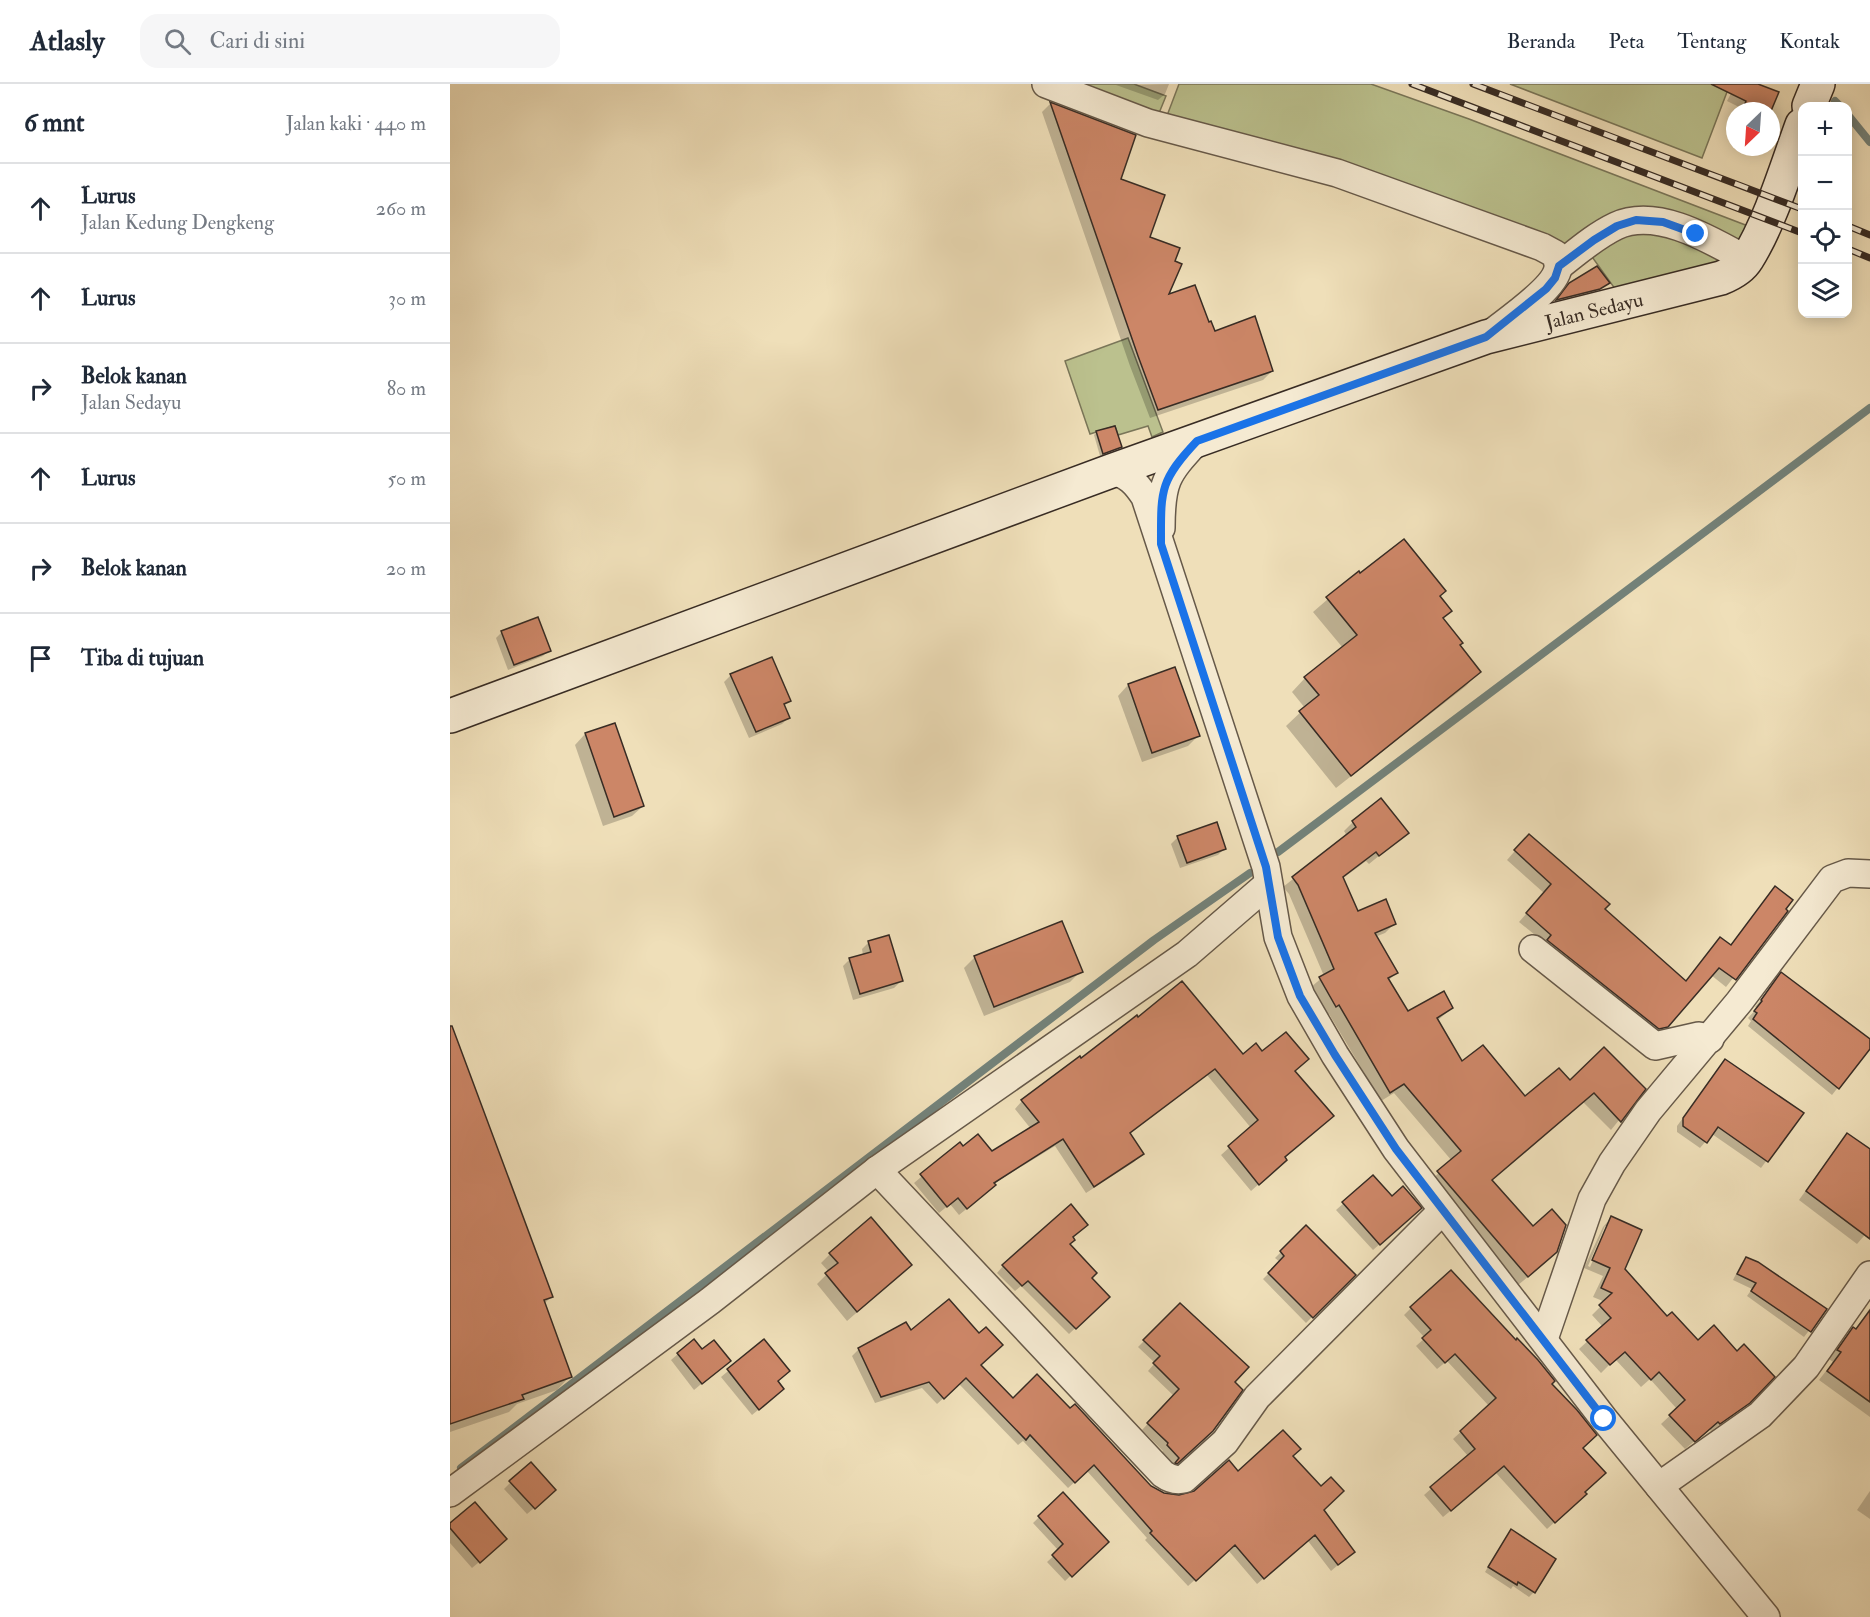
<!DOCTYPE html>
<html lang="id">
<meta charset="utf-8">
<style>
:root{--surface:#fff;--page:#f6f6f7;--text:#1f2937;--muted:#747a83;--line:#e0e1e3}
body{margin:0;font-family:"IM FELL Double Pica",serif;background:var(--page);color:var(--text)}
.controls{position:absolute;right:18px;top:18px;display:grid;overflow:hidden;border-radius:12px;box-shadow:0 3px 15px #0003}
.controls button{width:54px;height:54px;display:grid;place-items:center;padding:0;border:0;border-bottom:2px solid var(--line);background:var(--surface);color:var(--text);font:30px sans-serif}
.compass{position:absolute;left:1276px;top:18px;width:54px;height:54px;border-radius:50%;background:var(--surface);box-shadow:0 3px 15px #0003;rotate:205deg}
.stop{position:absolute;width:18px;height:18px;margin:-14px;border:4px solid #1a73e8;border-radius:50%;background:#fff}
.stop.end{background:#1a73e8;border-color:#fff;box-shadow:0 2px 6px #0008}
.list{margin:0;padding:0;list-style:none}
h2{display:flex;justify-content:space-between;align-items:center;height:78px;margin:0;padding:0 24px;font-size:26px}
h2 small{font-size:20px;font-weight:400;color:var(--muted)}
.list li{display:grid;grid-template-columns:39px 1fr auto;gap:18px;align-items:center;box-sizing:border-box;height:90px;padding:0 24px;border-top:2px solid var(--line)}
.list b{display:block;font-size:22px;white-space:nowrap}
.list p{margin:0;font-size:20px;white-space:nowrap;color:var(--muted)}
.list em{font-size:20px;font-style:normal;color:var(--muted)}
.icon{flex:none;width:33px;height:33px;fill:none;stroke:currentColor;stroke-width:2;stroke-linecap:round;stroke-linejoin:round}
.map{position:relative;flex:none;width:1420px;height:1533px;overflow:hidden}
header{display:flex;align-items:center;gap:36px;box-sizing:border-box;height:84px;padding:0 30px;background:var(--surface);border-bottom:2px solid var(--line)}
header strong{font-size:28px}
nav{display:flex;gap:33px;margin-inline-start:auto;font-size:21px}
.search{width:420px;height:54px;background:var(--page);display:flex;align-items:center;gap:15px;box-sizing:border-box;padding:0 21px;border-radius:18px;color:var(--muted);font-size:22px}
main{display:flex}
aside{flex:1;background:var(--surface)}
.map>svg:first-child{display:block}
.green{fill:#bbc18e;stroke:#7a7659;stroke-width:1.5}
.shadow{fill:#0003;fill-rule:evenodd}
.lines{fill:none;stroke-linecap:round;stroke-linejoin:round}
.stream{stroke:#73827a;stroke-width:8}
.building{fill:#cc8667;stroke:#382c24;stroke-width:1.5}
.street-casing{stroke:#665949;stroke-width:30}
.secondary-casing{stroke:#382c24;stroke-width:36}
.street{stroke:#f5ead2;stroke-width:27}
.secondary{stroke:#f5ead2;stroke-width:33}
.rail-casing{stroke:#382c24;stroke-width:7}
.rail{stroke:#f5ead2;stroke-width:4.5;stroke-dasharray:14;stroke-linecap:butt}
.route{stroke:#1a73e8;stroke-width:8}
.labels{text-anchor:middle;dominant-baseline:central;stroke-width:5;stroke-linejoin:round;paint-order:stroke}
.street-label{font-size:20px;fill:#382c24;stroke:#f5ead2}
</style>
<header>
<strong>Atlasly</strong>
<div class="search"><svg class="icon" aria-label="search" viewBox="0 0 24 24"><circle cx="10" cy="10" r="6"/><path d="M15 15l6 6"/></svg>Cari di sini</div>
<nav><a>Beranda</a><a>Peta</a><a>Tentang</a><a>Kontak</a></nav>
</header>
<main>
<aside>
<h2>6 mnt<small>Jalan kaki · 440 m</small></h2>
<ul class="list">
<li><svg class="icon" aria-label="ahead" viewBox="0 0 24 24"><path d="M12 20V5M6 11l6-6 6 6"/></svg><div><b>Lurus</b><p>Jalan Kedung Dengkeng</p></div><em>260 m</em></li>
<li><svg class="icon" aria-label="ahead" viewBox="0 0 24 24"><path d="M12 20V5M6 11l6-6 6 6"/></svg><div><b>Lurus</b></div><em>30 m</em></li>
<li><svg class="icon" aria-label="right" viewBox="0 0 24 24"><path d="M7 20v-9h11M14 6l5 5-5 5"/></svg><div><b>Belok kanan</b><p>Jalan Sedayu</p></div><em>80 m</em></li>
<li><svg class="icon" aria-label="ahead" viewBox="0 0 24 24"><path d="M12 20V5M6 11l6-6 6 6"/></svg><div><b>Lurus</b></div><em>50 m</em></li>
<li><svg class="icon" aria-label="right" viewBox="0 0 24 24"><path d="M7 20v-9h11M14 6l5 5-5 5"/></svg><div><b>Belok kanan</b></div><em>20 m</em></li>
<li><svg class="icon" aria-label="arrive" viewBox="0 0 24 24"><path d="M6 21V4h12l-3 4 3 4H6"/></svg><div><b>Tiba di tujuan</b></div></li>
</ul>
</aside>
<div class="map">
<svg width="1420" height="1533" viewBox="0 0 1420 1533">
<rect width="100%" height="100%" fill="#efdfb9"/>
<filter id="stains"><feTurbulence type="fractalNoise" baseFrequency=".00333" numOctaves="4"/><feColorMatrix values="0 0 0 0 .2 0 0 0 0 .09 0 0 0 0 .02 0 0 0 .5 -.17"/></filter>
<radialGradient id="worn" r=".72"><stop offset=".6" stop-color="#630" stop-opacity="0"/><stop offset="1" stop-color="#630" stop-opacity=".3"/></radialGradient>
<g class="green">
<path d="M 616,0 L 684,0 L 716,12 L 707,34 Z"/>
<path d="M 729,0 L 921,0 L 1019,35 L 1298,142 L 1291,158 L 1213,128 L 1106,163 L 715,37 Z"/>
<path d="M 1060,0 L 1280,0 L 1252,74 Z"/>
<path d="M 1188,147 L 1214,149 L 1276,174 L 1270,182 L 1168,209 L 1140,170 L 1167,154 Z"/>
<path d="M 678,254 L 713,348 L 702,353 L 698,342 L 668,351 L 665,342 L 640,350 L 615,277 Z"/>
</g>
<g class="shadow">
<path d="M 719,0 L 715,10 L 708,16 L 666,1 Z"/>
<path d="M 1286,0 L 1303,0 L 1320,27 L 1289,27 L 1291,24 L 1277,17 Z"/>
<path d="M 600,20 L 685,52 L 669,96 L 698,154 L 716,212 L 758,240 L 764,249 L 822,287 L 813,296 L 700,334 L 680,282 L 592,28 Z"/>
<path d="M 1158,199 L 1142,211 L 1102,221 L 1112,208 Z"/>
<path d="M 647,348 L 670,363 L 650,372 L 644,351 Z"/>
<path d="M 908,489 L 988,512 L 992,535 L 1008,561 L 1029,588 L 1016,602 L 886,704 L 836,642 L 855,624 L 842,608 L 855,594 L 893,564 L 863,528 Z"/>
<path d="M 52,548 L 99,566 L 93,572 L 58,586 L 46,554 Z"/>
<path d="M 724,585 L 749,651 L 738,662 L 692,678 L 668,612 L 678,601 Z"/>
<path d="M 281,591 L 339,616 L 334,622 L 338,634 L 332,640 L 299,654 L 274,598 Z"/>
<path d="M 135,650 L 193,722 L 182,732 L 153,742 L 125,661 Z"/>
<path d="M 903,738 L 957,749 L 919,780 L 916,777 L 892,795 L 908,829 L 945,839 L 935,849 L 925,853 L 946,889 L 938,897 L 957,929 L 1002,924 L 987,937 L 1011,980 L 1075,1015 L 1120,999 L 1194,1005 L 1161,1046 L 1133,1018 L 1041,1096 L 1096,1178 L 1068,1201 L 979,1098 L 1002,1077 L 944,1009 L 931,1017 L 879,930 L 876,931 L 860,904 L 874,892 L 839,810 L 833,803 L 897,752 L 894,747 Z"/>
<path d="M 728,753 L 775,764 L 768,771 L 730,784 L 721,760 Z"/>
<path d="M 1071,760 L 1153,825 L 1235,898 L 1270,855 L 1280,862 L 1325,804 L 1336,827 L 1276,903 L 1261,891 L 1208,951 L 1069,838 L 1094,809 L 1057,776 Z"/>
<path d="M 419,858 L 451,897 L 444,904 L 403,916 L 393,882 L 400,875 L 413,871 L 412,865 Z"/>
<path d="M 525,873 L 631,887 L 620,898 L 534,932 L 514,884 Z"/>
<path d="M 1332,890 L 1420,957 L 1420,963 L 1382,1011 L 1298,942 L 1301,937 L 1298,934 L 1307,924 L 1305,923 Z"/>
<path d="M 0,940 L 102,1212 L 94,1220 L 120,1292 L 107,1306 L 67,1320 L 59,1328 L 0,1348 Z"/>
<path d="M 812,969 L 843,988 L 834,1074 L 828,1083 L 801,1107 L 771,1071 L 801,1044 L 757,991 L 679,1050 L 692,1070 L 684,1078 L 636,1109 L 605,1062 L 543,1100 L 536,1109 L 509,1131 L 500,1120 L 489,1129 L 464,1099 L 510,1060 L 513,1064 L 541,1069 L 581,1045 L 565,1025 L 572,1017 Z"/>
<path d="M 1275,977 L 1351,1030 L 1311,1084 L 1262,1050 L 1250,1064 L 1227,1048 L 1227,1042 Z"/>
<path d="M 1397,1051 L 1420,1067 L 1420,1145 L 1407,1160 L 1349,1116 L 1389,1060 Z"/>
<path d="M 923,1093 L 941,1114 L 963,1131 L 923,1166 L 886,1126 Z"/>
<path d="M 1161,1134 L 1173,1185 L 1217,1234 L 1247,1258 L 1287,1269 L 1323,1293 L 1289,1327 L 1261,1347 L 1259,1345 L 1235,1365 L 1211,1340 L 1227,1325 L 1200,1295 L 1191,1303 L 1165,1275 L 1151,1289 L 1129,1265 L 1153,1243 L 1142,1231 L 1155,1218 L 1143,1213 L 1153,1192 L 1134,1184 L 1153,1143 ZM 1155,1142 L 1158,1142 L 1140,1183 L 1138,1182 Z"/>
<path d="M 856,1143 L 904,1191 L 856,1239 L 813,1195 L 830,1178 L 825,1174 Z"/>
<path d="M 622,1154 L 618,1160 L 640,1194 L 658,1213 L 619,1250 L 571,1202 L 565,1207 L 547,1189 L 553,1182 Z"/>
<path d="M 380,1170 L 451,1190 L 397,1237 L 367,1200 L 379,1188 L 371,1179 Z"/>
<path d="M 1296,1175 L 1375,1226 L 1354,1253 L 1297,1212 L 1302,1205 L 1283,1196 L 1291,1180 Z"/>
<path d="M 730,1221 L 783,1299 L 755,1354 L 724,1381 L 711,1369 L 713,1367 L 692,1346 L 724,1312 L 698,1287 L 705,1279 L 688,1263 Z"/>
<path d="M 961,1224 L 1100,1300 L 1131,1364 L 1133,1408 L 1127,1418 L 1097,1445 L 1046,1389 L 993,1433 L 974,1411 L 1018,1372 L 1003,1355 L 1039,1322 L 997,1277 L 987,1285 L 966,1262 L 975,1254 L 954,1231 Z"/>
<path d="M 1420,1224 L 1420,1333 L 1369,1296 L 1383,1278 L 1379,1275 L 1395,1254 L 1403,1245 L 1405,1246 Z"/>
<path d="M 460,1249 L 530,1281 L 563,1316 L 700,1404 L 720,1412 L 734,1413 L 788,1389 L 841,1372 L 872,1426 L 903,1468 L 881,1487 L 858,1457 L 807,1500 L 778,1466 L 738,1502 L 695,1456 L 697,1454 L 637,1387 L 618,1404 L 573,1357 L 568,1361 L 509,1300 L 487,1320 L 472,1304 L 425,1319 L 402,1272 L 409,1265 Z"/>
<path d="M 314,1257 L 326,1297 L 325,1312 L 302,1331 L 271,1293 Z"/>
<path d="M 251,1268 L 279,1277 L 244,1306 L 221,1276 L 228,1270 Z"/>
<path d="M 61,1398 L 97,1413 L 77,1430 L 54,1405 Z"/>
<path d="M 1420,1407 L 1420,1435 L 1407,1426 Z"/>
<path d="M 613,1410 L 657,1457 L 615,1497 L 597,1478 L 609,1467 L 583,1439 Z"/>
<path d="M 0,1441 L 48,1462 L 22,1484 L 0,1459 Z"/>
<path d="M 1057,1452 L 1084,1508 L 1079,1513 L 1063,1502 L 1061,1505 L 1035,1488 Z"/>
</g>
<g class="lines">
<g class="stream">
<path d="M 1385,17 L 1390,22"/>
<path d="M 1398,31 L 1420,58"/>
<path d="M 828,768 L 1420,324"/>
<path d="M 11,1384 L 704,856 L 800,789"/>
</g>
</g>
<g class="building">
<path d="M 1261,0 L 1308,0 L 1329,8 L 1321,27 L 1292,27 L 1296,17 Z"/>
<path d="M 600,18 L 686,51 L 671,95 L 715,111 L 700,153 L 730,164 L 725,177 L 732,180 L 719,210 L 745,201 L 759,238 L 761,237 L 765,247 L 805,232 L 823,287 L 708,326 L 688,272 Z"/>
<path d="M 1147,182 L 1160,199 L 1150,205 L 1106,216 L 1119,199 Z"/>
<path d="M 665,342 L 672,363 L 653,370 L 646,347 Z"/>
<path d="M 954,455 L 996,507 L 990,512 L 1002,527 L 993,534 L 1013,559 L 1010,561 L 1031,588 L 901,692 L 849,627 L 869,611 L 854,593 L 907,551 L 876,513 L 909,487 L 910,489 Z"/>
<path d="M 88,533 L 101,567 L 64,581 L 51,547 Z"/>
<path d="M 322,573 L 341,617 L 334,620 L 340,634 L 306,648 L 280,590 Z"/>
<path d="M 725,583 L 750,652 L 702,669 L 678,600 Z"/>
<path d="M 165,639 L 194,722 L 164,733 L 135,649 Z"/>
<path d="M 931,714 L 959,749 L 929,772 L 926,768 L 893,793 L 908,827 L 936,815 L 946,840 L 925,849 L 948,889 L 938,894 L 958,927 L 994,907 L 1003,924 L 987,934 L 1012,977 L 1033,961 L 1075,1012 L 1109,984 L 1120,996 L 1154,963 L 1196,1005 L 1171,1038 L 1144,1009 L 1042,1096 L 1083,1142 L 1102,1125 L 1116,1141 L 1107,1168 L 1078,1193 L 987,1087 L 1011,1067 L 954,1000 L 940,1009 L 889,921 L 886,923 L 869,893 L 884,885 L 848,801 L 842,793 L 906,743 L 902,737 Z"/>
<path d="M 767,738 L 776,765 L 737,779 L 727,752 Z"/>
<path d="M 1079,750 L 1160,820 L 1155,825 L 1236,897 L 1270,853 L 1281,861 L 1325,802 L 1343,816 L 1336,825 L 1338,827 L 1286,896 L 1269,884 L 1218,943 L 1209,945 L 1097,856 L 1101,851 L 1076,829 L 1101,800 L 1064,766 Z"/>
<path d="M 612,837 L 633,888 L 544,923 L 524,872 Z"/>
<path d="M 439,851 L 453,897 L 410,910 L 399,874 L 421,868 L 418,857 Z"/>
<path d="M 1331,888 L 1420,955 L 1420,965 L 1389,1005 L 1303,935 L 1307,929 L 1304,927 L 1312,917 L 1311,916 Z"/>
<path d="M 732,897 L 793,970 L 806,959 L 812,967 L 836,948 L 859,975 L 845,987 L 884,1032 L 835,1073 L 837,1076 L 809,1101 L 778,1062 L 808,1036 L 765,985 L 680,1049 L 694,1070 L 644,1103 L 613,1055 L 544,1099 L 546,1101 L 517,1125 L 508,1114 L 497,1123 L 470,1090 L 510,1058 L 513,1062 L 528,1050 L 542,1067 L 589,1038 L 571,1016 L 630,972 L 631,974 L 687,931 L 688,933 Z"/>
<path d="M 0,942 L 2,942 L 103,1213 L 94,1216 L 122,1293 L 72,1311 L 74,1315 L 0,1340 Z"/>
<path d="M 1275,975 L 1354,1029 L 1318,1078 L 1268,1043 L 1257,1059 L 1233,1042 L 1233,1034 Z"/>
<path d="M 1397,1049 L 1420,1065 L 1420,1155 L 1356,1107 Z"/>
<path d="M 923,1091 L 942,1112 L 953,1102 L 972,1124 L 930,1161 L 892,1118 Z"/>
<path d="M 621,1120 L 638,1141 L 623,1153 L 625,1156 L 620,1160 L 647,1189 L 642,1194 L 660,1213 L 626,1245 L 578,1197 L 572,1202 L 552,1181 Z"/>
<path d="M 1161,1132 L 1192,1146 L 1175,1185 L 1217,1232 L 1222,1228 L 1248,1256 L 1264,1241 L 1287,1267 L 1294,1260 L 1325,1293 L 1300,1319 L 1270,1340 L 1268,1338 L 1245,1358 L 1219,1331 L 1235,1316 L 1209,1288 L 1201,1296 L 1175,1268 L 1160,1281 L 1136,1256 L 1161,1234 L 1149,1221 L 1162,1209 L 1151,1204 L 1160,1184 L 1142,1176 Z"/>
<path d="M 421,1133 L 462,1181 L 407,1228 L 375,1189 L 388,1179 L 379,1169 Z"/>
<path d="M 856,1141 L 906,1191 L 863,1234 L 818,1189 L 834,1172 L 830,1167 Z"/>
<path d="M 1296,1173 L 1308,1178 L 1377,1225 L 1361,1248 L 1301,1207 L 1306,1199 L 1287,1190 Z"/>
<path d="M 1001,1186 L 1066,1256 L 1067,1254 L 1088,1276 L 1105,1297 L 1102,1300 L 1127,1326 L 1147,1351 L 1133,1364 L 1156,1389 L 1135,1408 L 1137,1410 L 1105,1439 L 1054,1382 L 1001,1427 L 980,1403 L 1025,1365 L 1010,1347 L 1046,1314 L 1005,1270 L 995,1279 L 972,1254 L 981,1246 L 960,1223 Z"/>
<path d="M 499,1215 L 529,1249 L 536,1243 L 553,1261 L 531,1281 L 563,1314 L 587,1290 L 620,1324 L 625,1320 L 701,1402 L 714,1409 L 729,1411 L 744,1407 L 779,1376 L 788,1387 L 833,1346 L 851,1365 L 843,1372 L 871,1402 L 881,1393 L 894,1407 L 874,1426 L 905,1468 L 888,1481 L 865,1451 L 814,1495 L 785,1461 L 746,1497 L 700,1449 L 702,1447 L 644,1381 L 625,1399 L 580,1351 L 576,1356 L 516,1294 L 494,1315 L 479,1298 L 431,1313 L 408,1264 L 456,1238 L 461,1246 Z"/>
<path d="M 730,1219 L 799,1283 L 785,1298 L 793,1306 L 763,1347 L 727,1380 L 725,1379 L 729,1374 L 717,1361 L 718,1359 L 697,1339 L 729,1305 L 703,1279 L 710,1272 L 693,1256 Z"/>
<path d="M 1420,1226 L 1420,1318 L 1377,1287 L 1391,1268 L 1387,1266 L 1403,1243 L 1406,1245 Z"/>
<path d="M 244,1255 L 252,1265 L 264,1256 L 281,1277 L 252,1300 L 227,1269 Z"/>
<path d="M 314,1255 L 340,1287 L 328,1297 L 334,1305 L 309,1326 L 277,1285 Z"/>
<path d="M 81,1378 L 106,1406 L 85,1425 L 59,1397 Z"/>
<path d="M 613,1408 L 659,1458 L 622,1493 L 602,1471 L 613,1460 L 588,1432 Z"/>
<path d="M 25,1418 L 57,1455 L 30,1479 L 0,1444 L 0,1439 Z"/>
<path d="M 1061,1445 L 1106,1475 L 1085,1509 L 1068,1498 L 1067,1501 L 1038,1483 Z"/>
</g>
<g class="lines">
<g class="street-casing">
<g id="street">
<path d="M 596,0 L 698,39 L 887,89 L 1092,163 L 1105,170 C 1106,174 1109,179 1108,184 C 1105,205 1056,237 1039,251"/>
<path d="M 1109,182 C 1127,168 1145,152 1166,142 C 1207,123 1261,156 1297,176"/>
<path d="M 661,387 C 678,390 686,399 695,413 L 816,783 L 828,853 L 851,912 L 885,971 L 946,1065 L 1154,1335 L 1316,1533"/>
<path d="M 711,444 C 711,398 716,390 747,357"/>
<path d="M 1083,865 L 1205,962 L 1249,952 L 1260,955"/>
<path d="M 427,1086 L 713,1390 C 720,1395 726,1397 734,1395 L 775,1358 L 807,1313 L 992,1127"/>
<path d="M 1094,1255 L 1142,1115 L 1162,1079 L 1198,1027 L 1289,918 L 1382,795 L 1398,789 L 1420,790"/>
<path d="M 1209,1402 L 1310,1331 L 1356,1283 L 1420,1191"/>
<path d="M 0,1409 L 260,1217 L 427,1086 L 737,870 L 818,800"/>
</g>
</g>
<g class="secondary-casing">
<g id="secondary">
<path d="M 1359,22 L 1368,0"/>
<path d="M 0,632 L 661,387 L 1036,253 L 1271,194 C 1281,190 1291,185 1297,175 C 1320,139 1337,82 1352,41"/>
</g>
</g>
<use href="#street" class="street"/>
<use href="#secondary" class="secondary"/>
<g class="rail-casing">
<g id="rail">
<path d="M 962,0 L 1352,149"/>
<path d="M 1023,0 L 1352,125"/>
<path d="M 1398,142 L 1420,151"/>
<path d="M 1398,165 L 1420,174"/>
</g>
</g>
<use href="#rail" class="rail"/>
</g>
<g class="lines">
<path class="route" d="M 1154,1335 L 946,1065 L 885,971 L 850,912 L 828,853 L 816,783 L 711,460 C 711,407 709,397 747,357 L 1036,253 L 1096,205 L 1105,194 L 1109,182 L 1144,156 L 1167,142 L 1186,136 L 1213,138 L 1246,150"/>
</g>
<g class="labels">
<g class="street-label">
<text transform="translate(1144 227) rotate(-14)">Jalan Sedayu</text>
</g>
</g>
<rect width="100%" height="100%" filter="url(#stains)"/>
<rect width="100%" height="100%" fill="url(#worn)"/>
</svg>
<div class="controls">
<button>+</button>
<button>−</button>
<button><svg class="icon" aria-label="locate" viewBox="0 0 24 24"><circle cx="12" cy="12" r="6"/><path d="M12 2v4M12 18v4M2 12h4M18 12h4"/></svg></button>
<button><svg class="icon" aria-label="layers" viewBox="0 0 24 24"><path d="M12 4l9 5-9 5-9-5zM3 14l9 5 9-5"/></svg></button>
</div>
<svg class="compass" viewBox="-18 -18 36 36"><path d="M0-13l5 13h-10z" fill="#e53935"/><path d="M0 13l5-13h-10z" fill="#747a83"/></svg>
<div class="stop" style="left:1154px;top:1335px"></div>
<div class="stop end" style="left:1246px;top:150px"></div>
</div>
</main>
